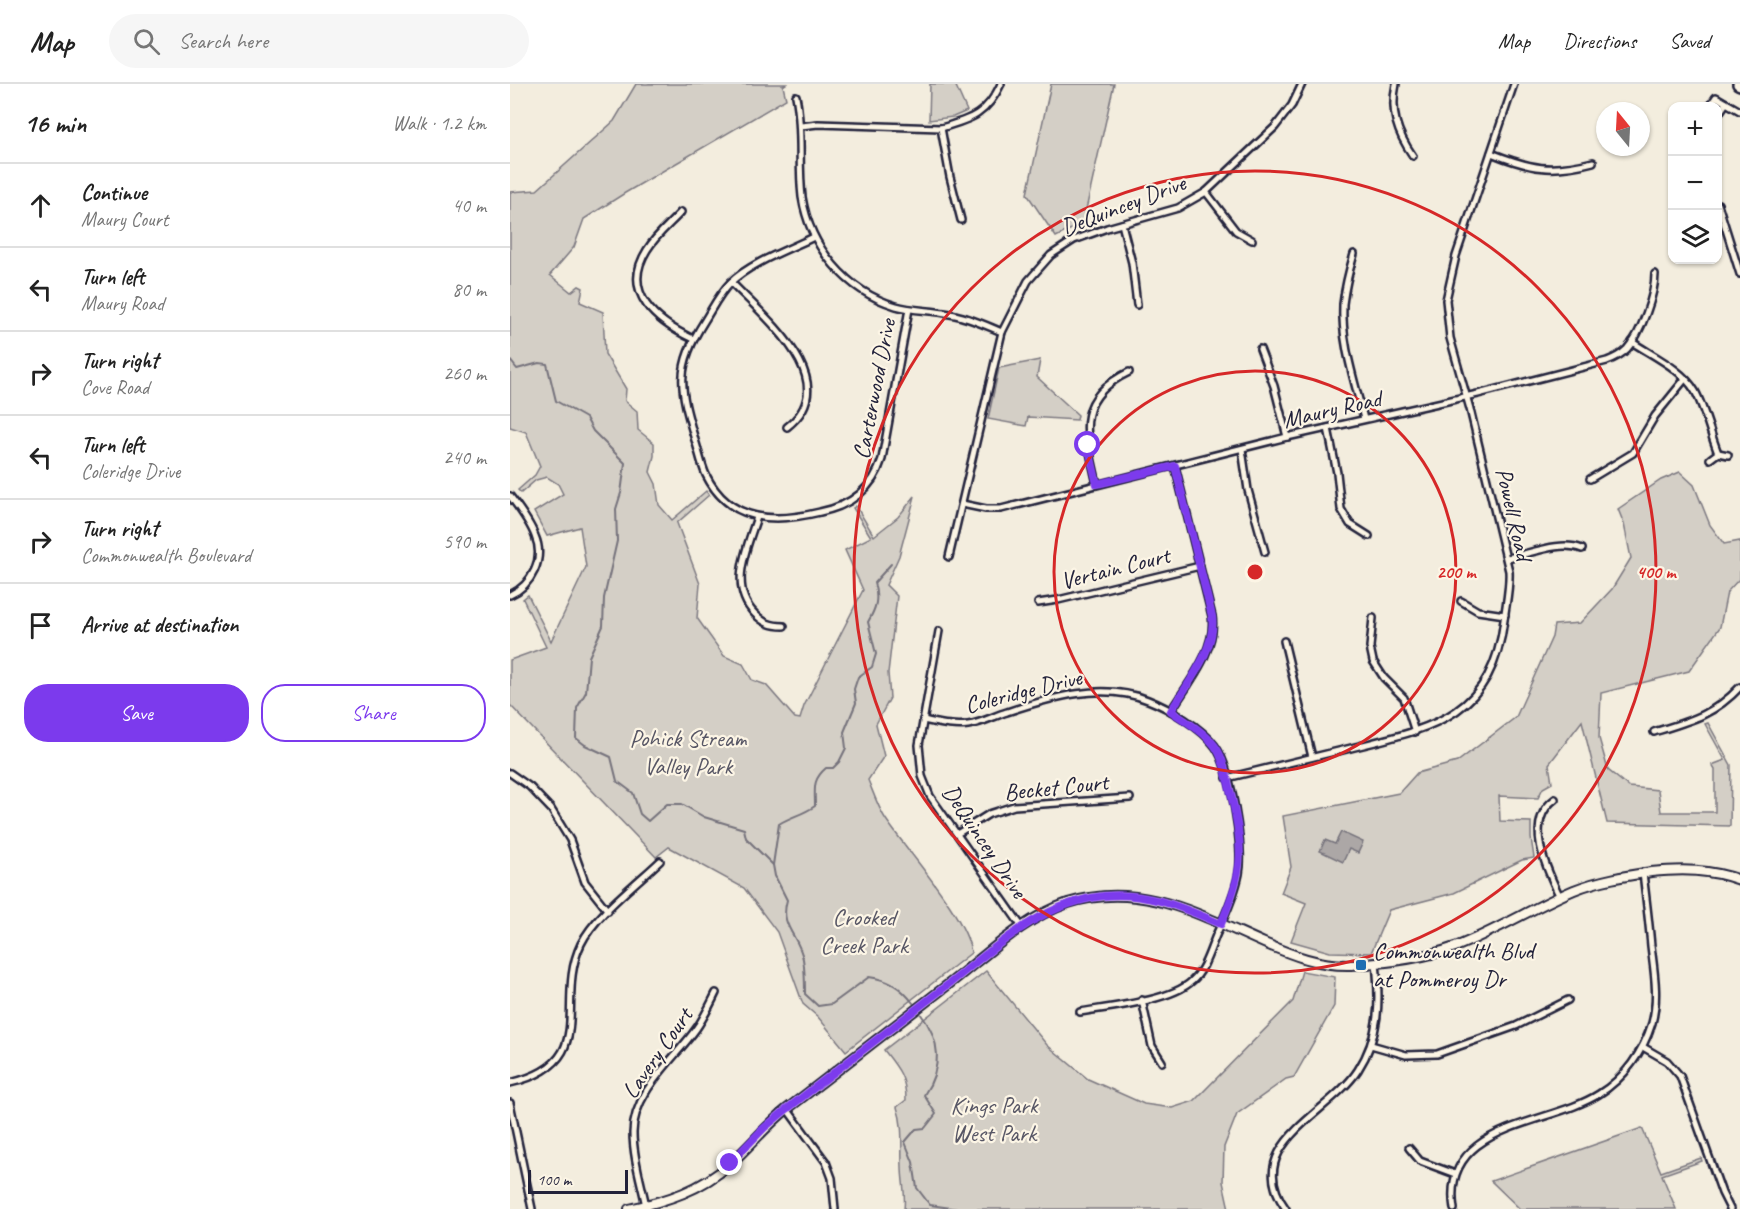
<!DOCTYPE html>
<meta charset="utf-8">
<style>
:root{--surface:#fff;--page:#f6f6f6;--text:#222;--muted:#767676;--line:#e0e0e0;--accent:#7c3aed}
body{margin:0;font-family:Caveat,sans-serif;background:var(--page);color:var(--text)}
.controls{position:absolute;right:18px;top:18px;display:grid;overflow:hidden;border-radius:12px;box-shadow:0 2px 4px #0004}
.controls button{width:54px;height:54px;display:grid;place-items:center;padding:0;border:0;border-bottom:2px solid var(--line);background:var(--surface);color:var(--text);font:30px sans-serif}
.compass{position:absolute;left:1086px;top:18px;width:54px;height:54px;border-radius:50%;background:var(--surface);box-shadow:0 2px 4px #0004;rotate:342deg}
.scale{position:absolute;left:18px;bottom:15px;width:100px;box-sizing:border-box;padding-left:6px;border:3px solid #22223b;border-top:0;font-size:16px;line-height:21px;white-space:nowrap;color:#22223b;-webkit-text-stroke:4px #fcf5e5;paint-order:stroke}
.stop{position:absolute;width:18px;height:18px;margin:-14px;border:4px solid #7c3aed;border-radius:50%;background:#fff}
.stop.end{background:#7c3aed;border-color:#fff;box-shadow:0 2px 6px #0008}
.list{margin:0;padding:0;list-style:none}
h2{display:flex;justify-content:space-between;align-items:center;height:78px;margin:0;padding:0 24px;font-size:26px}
h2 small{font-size:20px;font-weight:400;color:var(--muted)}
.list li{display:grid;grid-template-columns:39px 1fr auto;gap:18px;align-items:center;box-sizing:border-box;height:84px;padding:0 24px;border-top:2px solid var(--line)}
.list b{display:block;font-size:22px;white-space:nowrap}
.list p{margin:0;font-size:20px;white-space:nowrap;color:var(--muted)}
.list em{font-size:20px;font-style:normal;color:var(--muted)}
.actions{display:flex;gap:12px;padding:18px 24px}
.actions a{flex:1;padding:14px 0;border:2px solid var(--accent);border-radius:24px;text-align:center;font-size:21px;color:var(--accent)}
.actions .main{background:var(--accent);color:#fff}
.icon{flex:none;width:33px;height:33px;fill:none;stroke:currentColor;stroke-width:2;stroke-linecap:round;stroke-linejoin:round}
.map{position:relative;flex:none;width:1230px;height:1125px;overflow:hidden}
header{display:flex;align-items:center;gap:36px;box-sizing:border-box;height:84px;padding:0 30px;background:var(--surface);border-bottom:2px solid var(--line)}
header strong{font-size:28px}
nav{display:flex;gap:33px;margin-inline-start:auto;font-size:21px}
.search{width:420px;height:54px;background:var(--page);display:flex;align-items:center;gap:15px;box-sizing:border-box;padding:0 21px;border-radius:33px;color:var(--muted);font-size:22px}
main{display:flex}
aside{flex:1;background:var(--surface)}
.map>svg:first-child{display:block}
.green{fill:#d4cfc6;stroke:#7b7880;stroke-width:1.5}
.water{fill:#aca7a6;stroke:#75727b;stroke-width:1.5}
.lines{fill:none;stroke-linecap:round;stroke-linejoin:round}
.stream{stroke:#75727b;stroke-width:2}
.street-casing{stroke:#22223b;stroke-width:10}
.secondary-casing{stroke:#22223b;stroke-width:12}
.primary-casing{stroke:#22223b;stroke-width:14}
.street{stroke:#fcf5e5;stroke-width:5}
.secondary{stroke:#fcf5e5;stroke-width:8}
.primary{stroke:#fcf5e5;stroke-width:9}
.route{stroke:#7c3aed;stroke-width:8}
.ring{fill:none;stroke:#d62828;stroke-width:3}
.poi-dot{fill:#1f6fb2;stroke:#fcf5e5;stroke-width:2}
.labels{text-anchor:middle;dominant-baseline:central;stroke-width:4.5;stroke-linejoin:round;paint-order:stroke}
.street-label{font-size:24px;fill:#22223b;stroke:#fcf5e5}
.park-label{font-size:24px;fill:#575665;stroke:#fcf5e5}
.poi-label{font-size:24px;fill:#22223b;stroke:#fcf5e5;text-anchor:start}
.centre{fill:#d62828;stroke:#fcf5e5;stroke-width:3}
.ring-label{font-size:18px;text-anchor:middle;font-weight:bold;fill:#d62828;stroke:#fcf5e5;stroke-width:4.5;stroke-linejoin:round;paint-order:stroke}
</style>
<header>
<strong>Map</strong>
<div class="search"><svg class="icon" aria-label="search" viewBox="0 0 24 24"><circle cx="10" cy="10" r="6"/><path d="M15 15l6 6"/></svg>Search here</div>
<nav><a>Map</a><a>Directions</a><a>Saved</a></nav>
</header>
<main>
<aside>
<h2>16 min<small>Walk · 1.2 km</small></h2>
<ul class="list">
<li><svg class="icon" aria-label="ahead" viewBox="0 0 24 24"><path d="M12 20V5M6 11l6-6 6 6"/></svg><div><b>Continue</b><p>Maury Court</p></div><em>40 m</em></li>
<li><svg class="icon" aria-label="left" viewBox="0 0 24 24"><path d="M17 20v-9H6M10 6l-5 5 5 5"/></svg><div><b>Turn left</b><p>Maury Road</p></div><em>80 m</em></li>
<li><svg class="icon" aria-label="right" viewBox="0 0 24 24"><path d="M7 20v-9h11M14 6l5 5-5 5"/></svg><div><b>Turn right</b><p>Cove Road</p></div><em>260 m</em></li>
<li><svg class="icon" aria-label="left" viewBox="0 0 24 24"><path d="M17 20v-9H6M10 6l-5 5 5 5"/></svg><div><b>Turn left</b><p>Coleridge Drive</p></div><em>240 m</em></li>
<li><svg class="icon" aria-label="right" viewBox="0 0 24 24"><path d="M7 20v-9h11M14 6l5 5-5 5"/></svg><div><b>Turn right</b><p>Commonwealth Boulevard</p></div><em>590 m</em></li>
<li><svg class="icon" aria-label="arrive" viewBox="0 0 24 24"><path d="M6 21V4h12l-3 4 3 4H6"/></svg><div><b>Arrive at destination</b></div></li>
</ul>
<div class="actions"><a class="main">Save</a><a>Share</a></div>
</aside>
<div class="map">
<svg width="1230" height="1125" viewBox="0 0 1230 1125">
<rect width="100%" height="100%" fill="#f3edde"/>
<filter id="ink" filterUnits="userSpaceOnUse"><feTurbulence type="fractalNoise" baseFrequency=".0167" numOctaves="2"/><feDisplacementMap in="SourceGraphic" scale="12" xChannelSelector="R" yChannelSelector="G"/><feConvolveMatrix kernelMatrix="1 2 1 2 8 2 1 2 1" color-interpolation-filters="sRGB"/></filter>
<g filter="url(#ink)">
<g class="green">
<path d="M 126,0 L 276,0 L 273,2 L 276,15 L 115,109 L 74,135 L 64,163 L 40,191 L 61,208 L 69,202 L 73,204 L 70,218 L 93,228 L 95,270 L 116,305 L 115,317 L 127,327 L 128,346 L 144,359 L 144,372 L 140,388 L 146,400 L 149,421 L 162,436 L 196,407 L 199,411 L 167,439 L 190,500 L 187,534 L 214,572 L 233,580 L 242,596 L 256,601 L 285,634 L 290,635 L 294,622 L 353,506 L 335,466 L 361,453 L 343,424 L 346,422 L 364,452 L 388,433 L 405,412 L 389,472 L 376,501 L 387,512 L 378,589 L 380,614 L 366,640 L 374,672 L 358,696 C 363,708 368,723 375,734 C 396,766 458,834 461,869 L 336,967 L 308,933 L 293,920 L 267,848 L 234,804 L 159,763 L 146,773 L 0,621 L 0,576 L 36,563 L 13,515 L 18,511 L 41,557 L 76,483 L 70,443 L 37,452 L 24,428 L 53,410 L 48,400 L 37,393 L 26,396 L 11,409 L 8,406 L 25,391 L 30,382 L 16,348 L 0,343 L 0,108 L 27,106 L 104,37 Z"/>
<path d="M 420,0 L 445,0 L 457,27 L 443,33 L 419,36 Z"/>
<path d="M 541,0 L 604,0 L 573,139 L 546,153 L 517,110 Z"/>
<path d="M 530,276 L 527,293 L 568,331 L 567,336 L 518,333 L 516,342 L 478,335 L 489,284 Z"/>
<path d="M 1170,388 L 1184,401 L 1200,441 L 1214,460 L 1230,457 L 1230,494 L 1217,508 L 1210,543 L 1179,587 L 1091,609 L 1089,654 L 1098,686 L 1119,703 L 1148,706 L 1151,728 L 1205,728 L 1205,686 L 1202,681 L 1215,676 L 1195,640 L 1198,639 L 1221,681 L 1220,742 L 1097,739 L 1072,637 L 1039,680 L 1042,699 L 1033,704 L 1028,714 L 989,712 L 990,737 L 1021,738 L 1021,754 L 1024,774 L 1012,776 L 944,809 L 879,826 L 861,869 L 820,868 L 781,857 L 796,819 L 771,809 L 781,783 L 773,732 L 889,709 L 907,689 L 947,678 L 1006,633 L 1042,553 L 1044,541 L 1070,539 L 1102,505 L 1121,474 L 1114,440 L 1108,425 L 1151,396 Z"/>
<path d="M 476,887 L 537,961 L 578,995 L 634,1020 L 662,1024 L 684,1017 L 783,917 L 792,887 L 825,893 L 824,922 L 784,993 L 776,995 L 727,1030 L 714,1063 L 713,1098 L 719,1125 L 394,1125 C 396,1111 392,1097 392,1083 C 391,1062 394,1043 387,1023 L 396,1016 C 396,993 388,984 374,966 Z"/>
<path d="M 1132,1044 L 1151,1088 L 1191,1074 L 1192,1077 L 1152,1091 L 1166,1125 L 1010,1125 L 981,1097 Z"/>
</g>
<path class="water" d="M 831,748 L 853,758 L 848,769 L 839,765 L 833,778 L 810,767 L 815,756 L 825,760 Z"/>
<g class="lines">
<g class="stream">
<path d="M 0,276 L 7,285 L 29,279 L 37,280 L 46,317 L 76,334 L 83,347 L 115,379 L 111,409 L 106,425 L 107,457 L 94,514 L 93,542 L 79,573 L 76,608 L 67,624 L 66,654 L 75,661 L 101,673 L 107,697 L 123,709 L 130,730 L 138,737 L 157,720 L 172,720 L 194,733 L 234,745 L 236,754 L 263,781"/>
<path d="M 381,480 L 364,499 C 369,515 366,524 358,538 L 366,570 L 362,583 L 348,593 L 344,605 L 346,619 L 334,648 L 336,664 L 329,678 L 323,684 L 316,684 C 302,696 305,704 305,722 C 292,731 282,732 269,740 L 263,781 L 265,792 L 277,816 C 269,843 289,851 293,875 C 295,886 295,899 295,910 L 308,922 L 322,920 L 359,893 C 379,896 391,903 403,919"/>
<path d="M 410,929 C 431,956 433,983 414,1011 L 426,1030 L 415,1044 L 406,1045 L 395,1058 L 403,1078 L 407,1104 L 420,1121 L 448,1125"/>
</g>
<g class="street-casing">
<g id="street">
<path d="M 886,0 C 880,28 887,49 903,72"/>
<path d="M 286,12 C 293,46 288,79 292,113 C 300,163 336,207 386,222 C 403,227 422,226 440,230 C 458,233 475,241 492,248"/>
<path d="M 1200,22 L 1206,13 L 1230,27"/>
<path d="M 1208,31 L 1216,19"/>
<path d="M 291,42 L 308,40 L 431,44 L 440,93 L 451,136"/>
<path d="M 431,44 C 462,35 477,30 491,0"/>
<path d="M 981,69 C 1021,85 1041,89 1083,78"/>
<path d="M 696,108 L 726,147 L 742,156"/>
<path d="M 1208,120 L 1230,190"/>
<path d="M 171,128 C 160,140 146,151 137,166 C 110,209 147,238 183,255"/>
<path d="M 612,140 L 622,179 L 627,221"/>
<path d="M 304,153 C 279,165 240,179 220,199 C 210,209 203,223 195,236 C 164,285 170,304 185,356 C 189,368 191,380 196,391 C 220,439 265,439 310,428 C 340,422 363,405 372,375 L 399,225"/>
<path d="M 844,170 C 839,187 835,203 833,220 C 831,259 845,298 854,335"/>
<path d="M 221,198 C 253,232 336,297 277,343"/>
<path d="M 1122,258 C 1143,272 1172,285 1185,307 C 1195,325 1200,349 1208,369"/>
<path d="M 750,265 L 764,302 L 777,353"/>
<path d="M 818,344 L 827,389 L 831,425 L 840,440 L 859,452"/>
<path d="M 732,365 L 738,406 L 755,468"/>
<path d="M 1200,375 L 1208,369 L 1218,371"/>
<path d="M 1080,395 L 1123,369 L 1145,332 L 1175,295"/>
<path d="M 587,400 C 576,350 563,315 619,288"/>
<path d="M 0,412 C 9,424 20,438 25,452 C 35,475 22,501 0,511"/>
<path d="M 452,420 L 476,425 L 491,425 L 777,353 L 968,310 L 1097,277 C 1105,274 1112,270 1117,265 C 1131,250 1145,210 1145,190"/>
<path d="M 247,433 C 237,464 218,503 245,530 C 254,539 261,542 274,542"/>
<path d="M 439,473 L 492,248 L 518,197 L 541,171 L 564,156 L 597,144 L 668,124 L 696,108 L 765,43 L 782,21 L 792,0"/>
<path d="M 997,474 C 1020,470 1050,456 1072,465"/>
<path d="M 951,517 L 968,527 L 995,531"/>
<path d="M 528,519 L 548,516 L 690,482"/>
<path d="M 863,534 L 860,563 L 863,577 L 874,594 L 894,614 L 905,648"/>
<path d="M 429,547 L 409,661 L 412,692 L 420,712 L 512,843"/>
<path d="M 774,557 L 802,673"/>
<path d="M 661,627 C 678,599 707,566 702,532 L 665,382"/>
<path d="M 413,636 C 428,639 443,643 458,641 C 472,639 484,632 497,628 C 542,613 593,598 638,616 C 659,624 692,644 705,662 C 721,683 734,764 729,790 C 725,810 716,830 707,849 C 700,865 695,886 682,897 C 661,917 600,923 570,928"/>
<path d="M 1144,648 C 1180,637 1204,631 1230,603"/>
<path d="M 0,689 L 20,703 L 41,725 L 60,756 L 75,798 L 98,827"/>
<path d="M 717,694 C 758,684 799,674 841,664 C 922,644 982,633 994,536 C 996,520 1000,503 999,487 L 960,325 L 940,254 L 936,216 L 946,172 L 1004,0"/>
<path d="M 1045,715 C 1013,738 1037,786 1050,813"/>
<path d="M 447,750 L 479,730 L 504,722 L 620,714"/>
<path d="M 632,916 L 642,962 L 652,978"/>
<path d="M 861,961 L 896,971 L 927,970 L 1006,942 L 1058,916"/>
<path d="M 1133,963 L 1157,977 L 1170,992 L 1212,1109 L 1220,1125"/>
<path d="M 0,999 C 92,978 43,918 71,860 C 84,832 127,799 150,777"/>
<path d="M 0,1019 L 22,1125"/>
<path d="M 277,1025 L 316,1078 L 322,1094 L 325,1125"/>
<path d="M 899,1064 L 910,1077 L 945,1090"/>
<path d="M 136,1122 C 131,1098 123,1073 123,1049 C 123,1008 164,976 186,945 C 194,934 200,921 206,909"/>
<path d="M 776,1125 C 730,1061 820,1030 848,986 C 870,952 870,917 866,879"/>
<path d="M 944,1125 C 930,1039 1039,1042 1089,1010 C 1115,994 1133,968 1142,939 C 1149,913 1144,887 1141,862 C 1139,838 1136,814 1133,789"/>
</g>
</g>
<g class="secondary-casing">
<path id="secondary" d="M 119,1125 C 157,1117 191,1106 220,1080 C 240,1062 256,1042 277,1025 C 333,982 389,939 444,896 C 480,868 514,834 558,819 C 630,796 690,831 754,859 C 782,871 810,882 841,881 C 875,879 912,875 945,863 C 986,847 1024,823 1064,806 C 1089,796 1115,792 1141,788 C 1172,785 1200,785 1230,796"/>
</g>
<g class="primary-casing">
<path id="primary" d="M 1228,0 L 1230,1"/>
</g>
<use href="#street" class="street"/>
<use href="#secondary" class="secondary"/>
<use href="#primary" class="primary"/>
</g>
</g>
<g class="lines" filter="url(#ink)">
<path class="route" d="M 220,1079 L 254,1044 L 277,1025 C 328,985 380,945 431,906 C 481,868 528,819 594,812 C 636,807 673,824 711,840 C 734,784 734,768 721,710 C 717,695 715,678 707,665 C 697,649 676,638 661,627 C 677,600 707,564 702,532 L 665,382 L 587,400 L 578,361"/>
</g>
<g class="ring">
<circle cx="745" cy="488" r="201"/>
<circle cx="745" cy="488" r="401"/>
</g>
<rect class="poi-dot" x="845" y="875" width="12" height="12" rx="3"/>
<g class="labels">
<g class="street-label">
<text transform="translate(613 121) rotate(-21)">DeQuincey Drive</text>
<text transform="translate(364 305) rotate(-79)">Carterwood Drive</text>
<text transform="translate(822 325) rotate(-13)">Maury Road</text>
<text transform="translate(1004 430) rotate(77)">Powell Road</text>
<text transform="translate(605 484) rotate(-14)">Vertain Court</text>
<text transform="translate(513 607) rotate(-14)">Coleridge Drive</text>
<text transform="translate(546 703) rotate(-6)">Becket Court</text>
<text transform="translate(475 757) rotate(56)">DeQuincey Drive</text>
<text transform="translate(147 969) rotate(-55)">Lavery Court</text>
</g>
<g class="park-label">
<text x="178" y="654">Pohick Stream<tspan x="178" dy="28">Valley Park</tspan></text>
<text x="354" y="833">Crooked<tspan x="354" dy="28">Creek Park</tspan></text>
<text x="484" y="1021">Kings Park<tspan x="484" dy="28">West Park</tspan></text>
</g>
<g class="poi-label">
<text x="863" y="867">Commonwealth Blvd<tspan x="863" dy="28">at Pommeroy Dr</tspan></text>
</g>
</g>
<circle cx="745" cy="488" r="9" class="centre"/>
<g class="ring-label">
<text x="946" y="494">200 m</text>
<text x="1146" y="494">400 m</text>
</g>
</svg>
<div class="controls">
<button>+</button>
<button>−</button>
<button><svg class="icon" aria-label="layers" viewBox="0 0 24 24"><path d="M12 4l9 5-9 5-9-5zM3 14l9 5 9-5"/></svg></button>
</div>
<svg class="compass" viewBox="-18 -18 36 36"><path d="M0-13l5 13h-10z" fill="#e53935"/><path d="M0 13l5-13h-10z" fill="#767676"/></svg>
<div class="scale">100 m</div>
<div class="stop" style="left:578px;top:361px"></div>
<div class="stop end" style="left:220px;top:1079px"></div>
</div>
</main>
